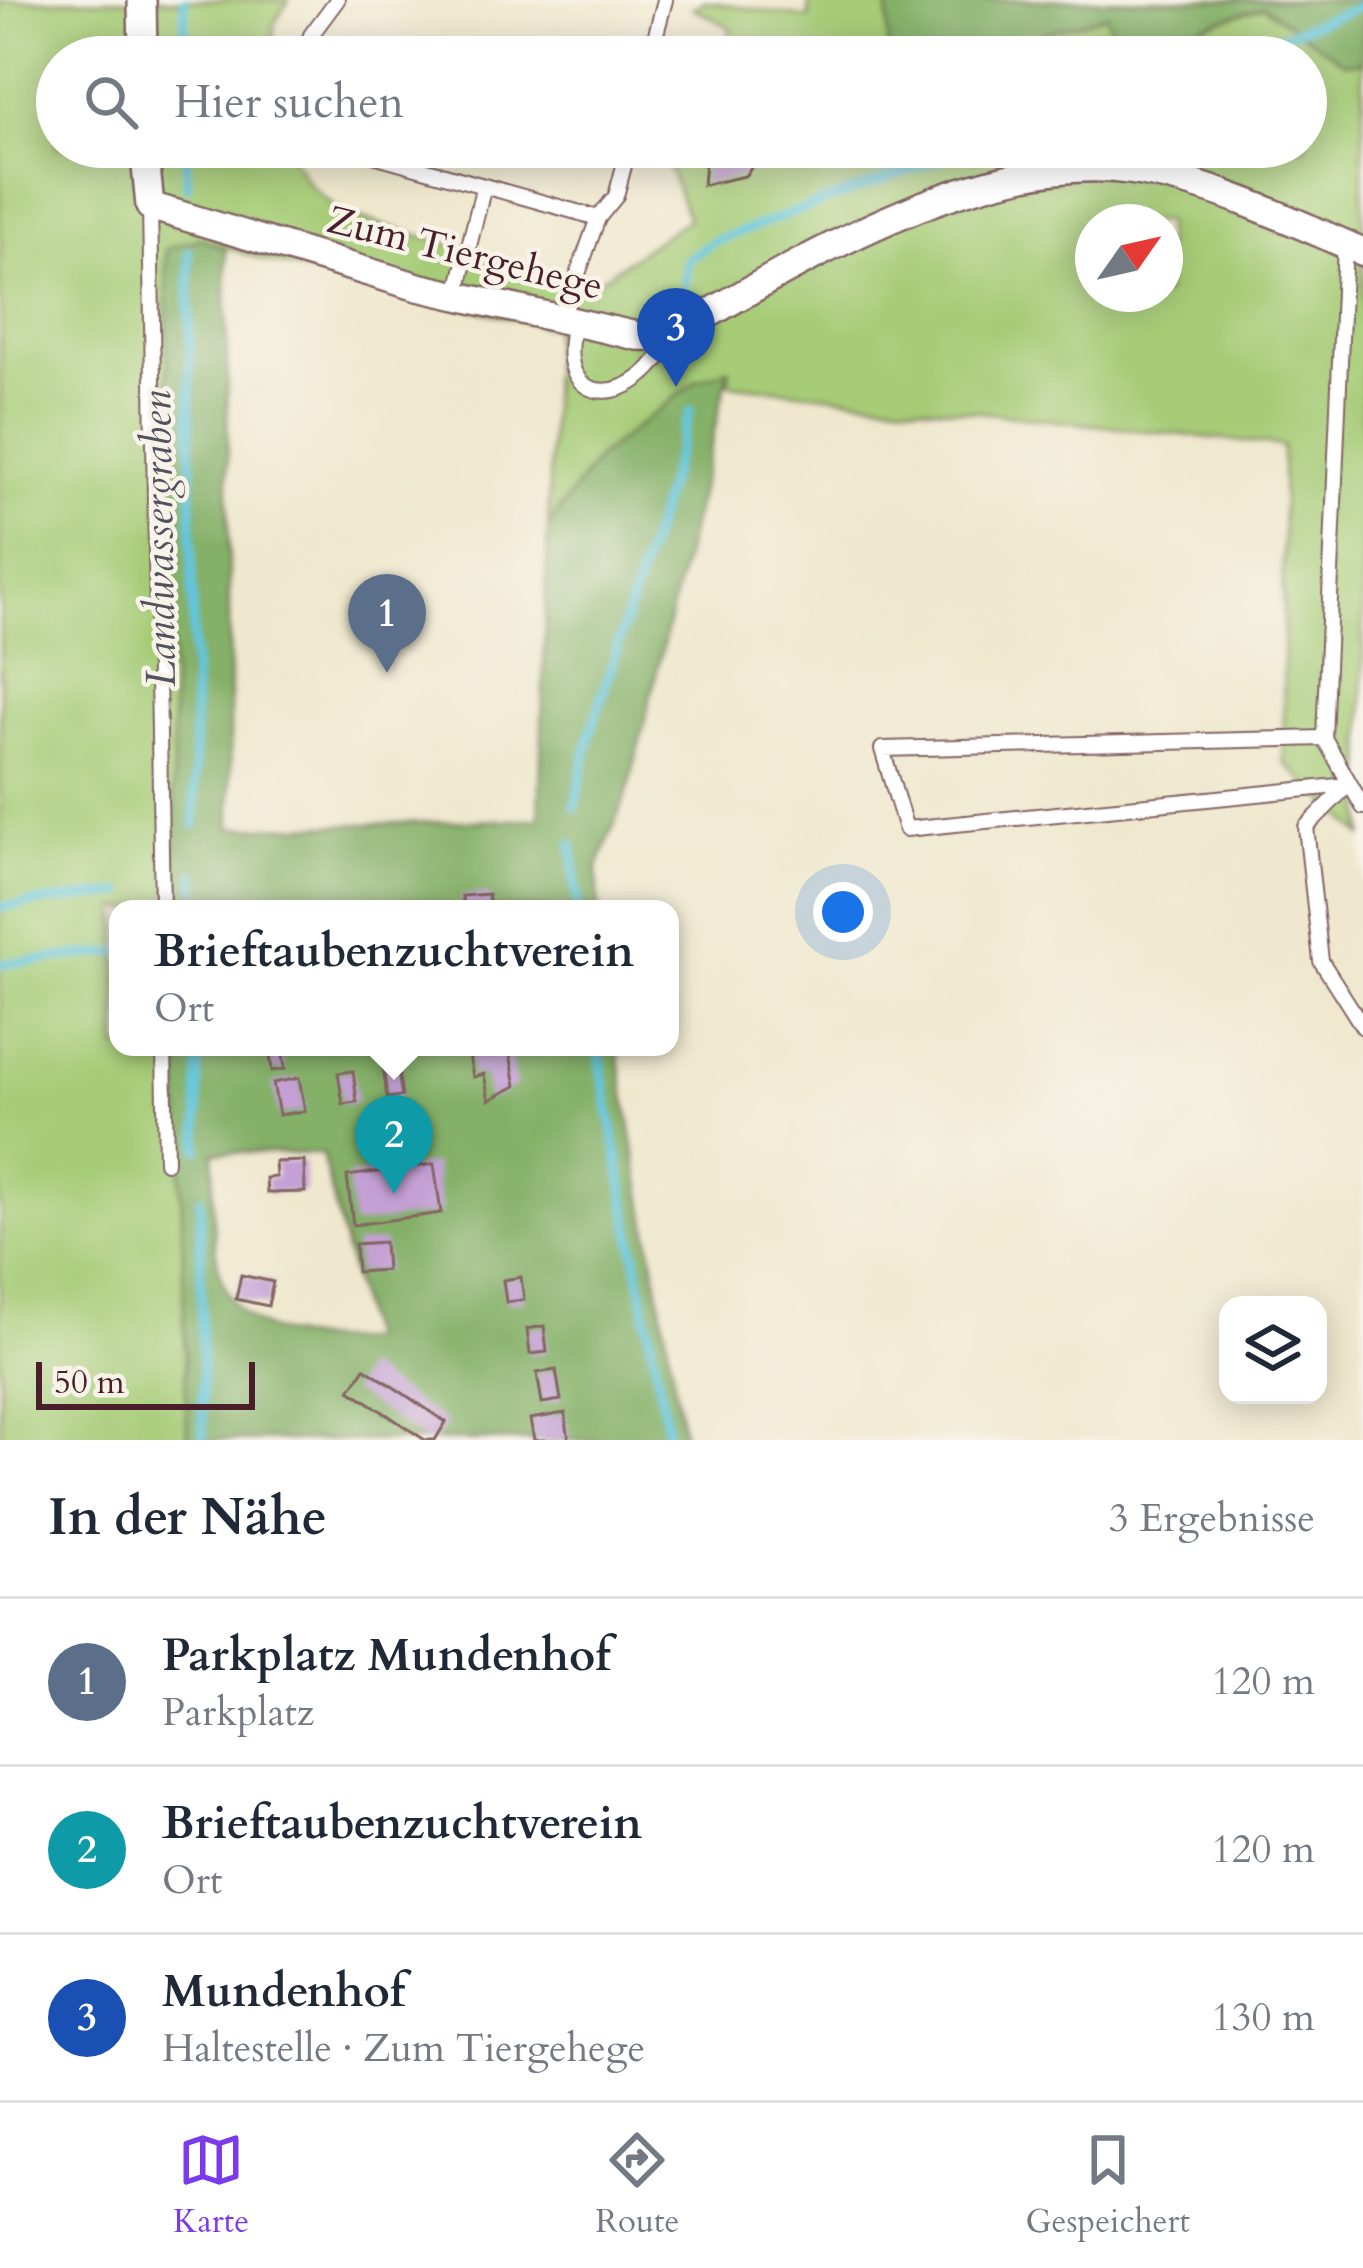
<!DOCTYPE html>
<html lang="de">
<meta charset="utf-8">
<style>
:root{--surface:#fff;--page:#f2f2f3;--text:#1f2937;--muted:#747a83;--line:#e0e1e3;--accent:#7c3aed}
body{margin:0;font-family:Cardo,serif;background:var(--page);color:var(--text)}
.controls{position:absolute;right:36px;bottom:36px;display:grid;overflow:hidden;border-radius:24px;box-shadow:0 6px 30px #0003}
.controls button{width:108px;height:108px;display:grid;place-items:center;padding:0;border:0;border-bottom:3px solid var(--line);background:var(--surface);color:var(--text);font:60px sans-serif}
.compass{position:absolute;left:1075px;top:204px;width:108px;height:108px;border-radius:50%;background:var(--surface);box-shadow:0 6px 30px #0003;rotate:56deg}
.scale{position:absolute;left:36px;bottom:30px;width:219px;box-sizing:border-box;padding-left:12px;border:6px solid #4a1f2b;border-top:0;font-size:33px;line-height:42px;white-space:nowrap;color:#4a1f2b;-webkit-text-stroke:9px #f7f3e8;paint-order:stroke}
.you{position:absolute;left:843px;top:912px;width:42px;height:42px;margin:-30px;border:9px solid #fff;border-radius:50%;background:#1a73e8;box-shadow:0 0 0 18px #1a73e833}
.badge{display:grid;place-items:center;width:78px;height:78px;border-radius:50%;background:var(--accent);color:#fff;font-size:39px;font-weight:700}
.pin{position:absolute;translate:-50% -99px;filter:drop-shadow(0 3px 6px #0008)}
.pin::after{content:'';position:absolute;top:63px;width:42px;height:36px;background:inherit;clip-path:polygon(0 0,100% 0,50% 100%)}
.popup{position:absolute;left:109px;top:900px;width:570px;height:156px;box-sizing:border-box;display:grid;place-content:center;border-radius:24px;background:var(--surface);filter:drop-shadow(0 3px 9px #0005);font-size:39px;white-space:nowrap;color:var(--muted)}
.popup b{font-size:45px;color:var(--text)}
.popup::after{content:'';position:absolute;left:50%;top:100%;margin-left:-24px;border:24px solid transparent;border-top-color:var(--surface)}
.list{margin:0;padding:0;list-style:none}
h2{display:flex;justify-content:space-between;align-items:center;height:156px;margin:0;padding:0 48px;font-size:51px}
h2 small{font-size:39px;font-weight:400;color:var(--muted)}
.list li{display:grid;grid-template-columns:78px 1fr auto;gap:36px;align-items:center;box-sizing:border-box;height:168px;padding:0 48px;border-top:3px solid var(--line)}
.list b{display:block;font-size:45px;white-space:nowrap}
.list p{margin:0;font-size:39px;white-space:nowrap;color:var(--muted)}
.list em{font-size:39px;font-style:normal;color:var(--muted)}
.icon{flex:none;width:66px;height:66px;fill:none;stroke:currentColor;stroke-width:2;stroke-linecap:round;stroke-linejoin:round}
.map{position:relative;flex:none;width:1363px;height:1440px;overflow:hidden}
.search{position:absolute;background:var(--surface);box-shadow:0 6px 30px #0003;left:36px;right:36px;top:36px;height:132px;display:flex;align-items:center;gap:30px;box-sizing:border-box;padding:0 42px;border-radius:66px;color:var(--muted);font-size:45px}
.sheet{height:660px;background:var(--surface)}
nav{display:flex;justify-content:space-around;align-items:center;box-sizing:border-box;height:168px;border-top:3px solid var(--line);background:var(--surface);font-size:33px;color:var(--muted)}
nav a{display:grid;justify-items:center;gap:6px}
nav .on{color:var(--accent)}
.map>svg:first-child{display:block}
.green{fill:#a6cc77;stroke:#787651;stroke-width:3;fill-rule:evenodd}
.forest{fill:#84b068;stroke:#67684a;stroke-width:3;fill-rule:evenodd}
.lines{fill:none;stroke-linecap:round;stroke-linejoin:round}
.stream{stroke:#60c6dd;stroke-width:9}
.building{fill:#c5a0d5}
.service-casing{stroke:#846564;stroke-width:18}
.minor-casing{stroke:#846564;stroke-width:32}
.service{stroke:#fff;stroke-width:14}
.minor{stroke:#fff;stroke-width:27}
.labels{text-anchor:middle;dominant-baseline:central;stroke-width:9;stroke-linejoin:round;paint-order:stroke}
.street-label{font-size:39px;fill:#4a1f2b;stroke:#f7f3e8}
.water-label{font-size:42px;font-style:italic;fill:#515160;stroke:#f7f3e8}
</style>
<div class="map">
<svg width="1363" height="1440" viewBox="0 0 1363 1440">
<rect width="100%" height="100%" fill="#f7f3e8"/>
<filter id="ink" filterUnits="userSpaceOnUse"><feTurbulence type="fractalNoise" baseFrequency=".00833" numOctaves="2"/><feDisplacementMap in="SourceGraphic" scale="24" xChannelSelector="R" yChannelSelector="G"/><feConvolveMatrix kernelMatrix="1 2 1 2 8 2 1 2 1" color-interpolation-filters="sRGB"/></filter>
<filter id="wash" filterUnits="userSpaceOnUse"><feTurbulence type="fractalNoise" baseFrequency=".004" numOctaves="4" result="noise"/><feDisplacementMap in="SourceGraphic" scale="48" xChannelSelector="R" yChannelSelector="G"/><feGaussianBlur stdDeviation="2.7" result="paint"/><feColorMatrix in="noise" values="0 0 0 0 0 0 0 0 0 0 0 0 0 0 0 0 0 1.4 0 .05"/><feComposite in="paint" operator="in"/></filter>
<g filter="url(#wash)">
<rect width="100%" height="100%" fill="#efe8ce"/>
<path class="green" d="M 0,0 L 289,0 L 274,24 L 273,57 L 57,57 L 57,147 L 285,147 L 309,184 L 341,213 L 592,285 L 688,219 L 661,147 L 1306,147 L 1306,57 L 723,57 L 731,28 L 693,8 L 705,1 L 809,18 L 809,0 L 1363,0 L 1363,836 L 1284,762 L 1282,446 L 729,384 L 729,370 L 599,456 L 548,526 L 553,328 L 265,261 L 201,238 L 172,823 L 175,909 L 118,909 L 118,1047 L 178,1047 L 187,1440 L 0,1440 ZM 1093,222 L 1165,222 L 1165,294 L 1093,294 Z"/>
<g class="forest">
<path d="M 888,0 L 1363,0 L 1363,62 L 1345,63 L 1263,7 L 1116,53 L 1107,15 L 1041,34 L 1029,57 L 888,57 Z"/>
<path d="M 201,238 L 226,249 L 231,828 L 539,819 L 548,526 L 599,456 L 696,381 L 729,369 L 629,787 L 597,869 L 599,909 L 175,909 L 166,249 Z"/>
<path d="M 178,1047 L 617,1047 L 684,1440 L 187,1440 ZM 214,1152 L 322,1154 L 368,1340 C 213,1347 209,1285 214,1152 Z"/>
</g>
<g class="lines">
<g class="stream">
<path d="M 184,0 L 185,57"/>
<path d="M 1222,57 L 1363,6"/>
<path d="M 186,147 L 187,187"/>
<path d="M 189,252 L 195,825"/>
<path d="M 685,283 L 687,260 L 713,242 L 974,147"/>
<path d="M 575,807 L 590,735 L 690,411"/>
<path d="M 572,844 L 578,909"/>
<path d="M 195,874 L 196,889"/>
<path d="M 0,907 L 122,893"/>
<path d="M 0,964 L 117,952"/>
<path d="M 198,1047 L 199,1149"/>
<path d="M 598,1047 L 669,1440"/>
<path d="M 200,1199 L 203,1440"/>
</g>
</g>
<g id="blocks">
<g class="building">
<path d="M 740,147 L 766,147 L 745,176 L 703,185 L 705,163 L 723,162 Z"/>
<path d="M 488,894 L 490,909 L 464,909 L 462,896 Z"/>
<path d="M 269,1047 L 282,1047 L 285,1069 L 272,1071 Z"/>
<path d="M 509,1048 L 516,1086 L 489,1100 L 484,1074 L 473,1077 L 469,1055 Z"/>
<path d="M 397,1065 L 402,1096 L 387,1098 L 383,1067 Z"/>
<path d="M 353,1071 L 357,1102 L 343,1104 L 338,1073 Z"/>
<path d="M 299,1078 L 305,1111 L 279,1115 L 273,1083 Z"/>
<path d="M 304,1161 L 305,1192 L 267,1193 L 266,1178 L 276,1177 L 275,1162 Z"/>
<path d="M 434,1164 L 441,1213 L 353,1225 L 347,1176 Z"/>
<path d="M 384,1242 L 386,1270 L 357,1272 L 355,1244 Z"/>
<path d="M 241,1275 L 273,1282 L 268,1306 L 236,1299 Z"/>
<path d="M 521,1277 L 524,1300 L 506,1302 L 503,1280 Z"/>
<path d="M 544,1326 L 547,1352 L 530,1354 L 527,1329 Z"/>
<path d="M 365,1368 L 446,1422 L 435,1440 L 425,1440 L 350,1390 Z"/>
<path d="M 556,1370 L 561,1400 L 542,1403 L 537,1373 Z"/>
<path d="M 565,1413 L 569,1440 L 534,1440 L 530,1419 Z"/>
</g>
</g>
</g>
<g filter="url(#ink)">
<use href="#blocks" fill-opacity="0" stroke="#846564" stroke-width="3"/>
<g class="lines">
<g class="service-casing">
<g id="service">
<path d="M 304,57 L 311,35 L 337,0"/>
<path d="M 650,57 L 665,0"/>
<path d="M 345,147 L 598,218 L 616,196 L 629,147"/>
<path d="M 150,206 L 162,909"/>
<path d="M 1345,244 L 1324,738 L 1363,807"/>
<path d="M 457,295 L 483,189"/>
<path d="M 561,321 L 598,218"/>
<path d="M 574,323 C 551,419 646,403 669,337"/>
<path d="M 1324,738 L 882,749 L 906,829 L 1348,785 L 1306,827 L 1321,961 L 1363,1027"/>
<path d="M 164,1047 L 166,1162"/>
</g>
</g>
<g class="minor-casing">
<g id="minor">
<path d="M 142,0 L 143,57"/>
<path d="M 144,147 L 150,206 L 418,287 L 637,336 L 669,337 C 793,265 981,150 1129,170 C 1210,181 1289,220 1363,252"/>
</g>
</g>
<use href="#service" class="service"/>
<use href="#minor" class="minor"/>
</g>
</g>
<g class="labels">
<g class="street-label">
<text transform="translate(465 253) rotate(14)">Zum Tiergehege</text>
</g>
<g class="water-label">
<text transform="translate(159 539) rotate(-91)">Landwassergraben</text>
</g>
</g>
</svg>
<div class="controls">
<button><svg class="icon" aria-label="layers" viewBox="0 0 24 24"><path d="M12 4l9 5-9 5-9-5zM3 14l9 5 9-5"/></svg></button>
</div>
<svg class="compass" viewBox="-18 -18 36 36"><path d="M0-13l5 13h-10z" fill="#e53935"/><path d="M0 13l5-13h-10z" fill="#747a83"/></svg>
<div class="scale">50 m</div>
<div class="you"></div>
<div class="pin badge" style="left:387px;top:673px;background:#5c6f8a">1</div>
<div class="pin badge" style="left:394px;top:1194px;background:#0f9aa8">2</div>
<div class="popup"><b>Brieftaubenzuchtverein</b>Ort</div>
<div class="pin badge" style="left:676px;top:387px;background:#1a4fb4">3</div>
<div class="search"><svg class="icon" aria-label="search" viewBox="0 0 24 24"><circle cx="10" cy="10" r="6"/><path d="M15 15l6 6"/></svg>Hier suchen</div>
</div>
<section class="sheet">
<h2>In der Nähe<small>3 Ergebnisse</small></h2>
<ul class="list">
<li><span class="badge" style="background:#5c6f8a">1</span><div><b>Parkplatz Mundenhof</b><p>Parkplatz</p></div><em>120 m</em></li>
<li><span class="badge" style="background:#0f9aa8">2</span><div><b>Brieftaubenzuchtverein</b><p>Ort</p></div><em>120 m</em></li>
<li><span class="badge" style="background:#1a4fb4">3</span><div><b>Mundenhof</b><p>Haltestelle · Zum Tiergehege</p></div><em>130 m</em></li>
</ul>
</section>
<nav>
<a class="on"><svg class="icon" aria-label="map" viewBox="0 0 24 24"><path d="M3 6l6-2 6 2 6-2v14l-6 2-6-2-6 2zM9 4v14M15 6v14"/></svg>Karte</a>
<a><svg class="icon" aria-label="directions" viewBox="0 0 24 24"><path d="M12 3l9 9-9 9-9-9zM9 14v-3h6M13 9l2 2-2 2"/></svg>Route</a>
<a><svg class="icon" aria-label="saved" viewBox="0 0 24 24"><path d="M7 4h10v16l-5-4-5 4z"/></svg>Gespeichert</a>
</nav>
